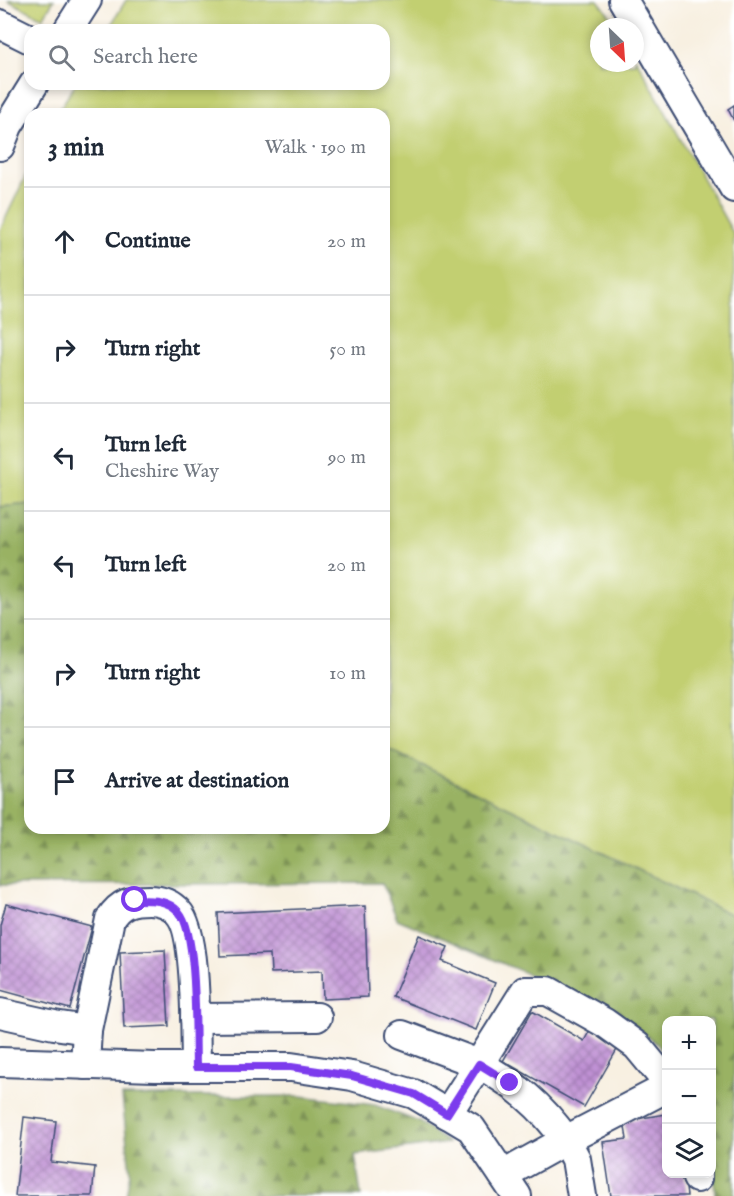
<!DOCTYPE html>
<meta charset="utf-8">
<style>
:root{--surface:#fff;--page:#f6f6f7;--text:#1f2937;--muted:#747a83;--line:#e0e1e3}
body{margin:0;font-family:"IM FELL English",serif;background:var(--page);color:var(--text)}
.controls{position:absolute;right:18px;bottom:18px;display:grid;overflow:hidden;border-radius:12px;box-shadow:0 3px 9px #0003}
.controls button{width:54px;height:54px;display:grid;place-items:center;padding:0;border:0;border-bottom:2px solid var(--line);background:var(--surface);color:var(--text);font:30px sans-serif}
.compass{position:absolute;left:590px;top:18px;width:54px;height:54px;border-radius:50%;background:var(--surface);box-shadow:0 3px 9px #0003;rotate:155deg}
.stop{position:absolute;width:18px;height:18px;margin:-14px;border:4px solid #7c3aed;border-radius:50%;background:#fff}
.stop.end{background:#7c3aed;border-color:#fff;box-shadow:0 2px 6px #0008}
.list{margin:0;padding:0;list-style:none}
h2{display:flex;justify-content:space-between;align-items:center;height:78px;margin:0;padding:0 24px;font-size:26px}
h2 small{font-size:20px;font-weight:400;color:var(--muted)}
.list li{display:grid;grid-template-columns:39px 1fr auto;gap:18px;align-items:center;box-sizing:border-box;height:108px;padding:0 24px;border-top:2px solid var(--line)}
.list b{display:block;font-size:22px;white-space:nowrap}
.list p{margin:0;font-size:20px;white-space:nowrap;color:var(--muted)}
.list em{font-size:20px;font-style:normal;color:var(--muted)}
.icon{flex:none;width:33px;height:33px;fill:none;stroke:currentColor;stroke-width:2;stroke-linecap:round;stroke-linejoin:round}
.map{position:relative;flex:none;width:734px;height:1196px;overflow:hidden}
.search{position:absolute;background:var(--surface);box-shadow:0 3px 9px #0003;left:24px;top:24px;width:366px;height:66px;display:flex;align-items:center;gap:15px;box-sizing:border-box;padding:0 21px;border-radius:18px;color:var(--muted);font-size:22px}
.panel{position:absolute;background:var(--surface);box-shadow:0 3px 9px #0003;left:24px;top:108px;width:366px;height:726px;border-radius:18px}
.map>svg:first-child{display:block}
.grass{fill:#c2cf71;stroke:#6e7f68;stroke-width:1.5}
.forest{fill:url(#forest-firs);stroke:#5a7060;stroke-width:1.5}
.building{fill:url(#building-cross-hatch)}
.lines{fill:none;stroke-linecap:round;stroke-linejoin:round}
.minor-casing{stroke:#3c4c72;stroke-width:32}
.minor{stroke:#fff;stroke-width:28}
.route{stroke:#7c3aed;stroke-width:8}
</style>
<div class="map">
<svg width="734" height="1196" viewBox="0 0 734 1196">
<defs>
<pattern id="forest-firs" width="22" height="20" patternUnits="userSpaceOnUse" patternTransform="scale(1.5)"><rect width="22" height="20" fill="#99b263"/><path d="M5 1l3.5 6h-7zM16 11l3.5 6h-7z" fill="#7c9155"/></pattern>
<pattern id="building-cross-hatch" width="8" height="8" patternUnits="userSpaceOnUse" patternTransform="scale(1.5)"><rect width="8" height="8" fill="#c091d4"/><path d="M0 0l8 8M0 8l8-8" fill="none" stroke="#9b77af"/></pattern>
</defs>
<rect width="100%" height="100%" fill="#fff"/>
<filter id="ink" filterUnits="userSpaceOnUse"><feTurbulence type="fractalNoise" baseFrequency=".0167" numOctaves="2"/><feDisplacementMap in="SourceGraphic" scale="12" xChannelSelector="R" yChannelSelector="G"/><feConvolveMatrix kernelMatrix="1 2 1 2 8 2 1 2 1" color-interpolation-filters="sRGB"/></filter>
<filter id="wash" filterUnits="userSpaceOnUse"><feTurbulence type="fractalNoise" baseFrequency=".008" numOctaves="4" result="noise"/><feDisplacementMap in="SourceGraphic" scale="24" xChannelSelector="R" yChannelSelector="G"/><feGaussianBlur stdDeviation="1.35" result="paint"/><feColorMatrix in="noise" values="0 0 0 0 0 0 0 0 0 0 0 0 0 0 0 0 0 1.4 0 .05"/><feComposite in="paint" operator="in"/></filter>
<g filter="url(#wash)">
<rect width="100%" height="100%" fill="#f8f0e1"/>
<g class="grass">
<path d="M 7,0 L 54,0 L 43,18 Z"/>
<path d="M 126,0 L 598,0 L 619,27 L 599,27 L 599,63 L 635,63 L 635,57 L 734,235 L 734,916 L 384,747 L 384,114 L 57,114 L 75,84 L 384,84 L 384,30 L 108,30 Z"/>
<path d="M 30,167 L 30,504 L 0,507 L 0,230 Z"/>
</g>
<g class="forest">
<path d="M 30,504 L 30,828 L 384,828 L 384,747 L 734,916 L 734,1196 L 715,1196 L 712,1141 L 712,1020 L 666,1020 L 666,1056 L 658,1045 L 616,1011 L 397,919 L 382,883 L 0,885 L 0,507 Z"/>
<path d="M 122,1096 L 301,1096 L 375,1105 L 419,1122 L 448,1143 L 355,1155 L 361,1196 L 126,1196 L 130,1172 Z"/>
</g>
<g id="blocks">
<g class="building">
<path d="M 734,105 L 734,121 L 728,109 Z"/>
<path d="M 6,904 L 92,927 L 70,1009 L 0,990 L 0,925 Z"/>
<path d="M 365,906 L 368,997 L 323,999 L 322,971 L 271,973 L 270,954 L 220,956 L 218,913 Z"/>
<path d="M 419,935 L 448,947 L 442,961 L 495,983 L 476,1030 L 393,997 Z"/>
<path d="M 165,950 L 169,1026 L 124,1028 L 120,952 Z"/>
<path d="M 532,1011 L 584,1041 L 590,1030 L 619,1046 L 584,1107 L 503,1061 Z"/>
<path d="M 666,1114 L 666,1174 L 684,1174 L 687,1196 L 611,1196 L 603,1142 L 627,1139 L 624,1121 Z"/>
<path d="M 24,1117 L 56,1121 L 51,1162 L 95,1167 L 92,1196 L 15,1196 Z"/>
</g>
</g>
</g>
<g filter="url(#ink)">
<use href="#blocks" fill-opacity="0" stroke="#3c4c72" stroke-width="1.5"/>
<g class="lines">
<g class="minor-casing">
<g id="minor">
<path d="M 623,0 L 734,188"/>
<path d="M 0,24 L 30,39"/>
<path d="M 68,30 L 87,0"/>
<path d="M 0,146 L 8,126 L 34,84"/>
<path d="M 0,1013 L 54,1025 L 87,1030"/>
<path d="M 195,1018 L 317,1017"/>
<path d="M 402,1035 L 479,1064 L 525,991 L 548,991 L 605,1023 L 637,1046 L 666,1081"/>
<path d="M 0,1062 L 155,1067 L 291,1067 L 352,1076 L 414,1094 L 471,1128 L 517,1196"/>
<path d="M 85,1065 L 87,1030 L 110,919 C 120,903 131,900 149,900 C 160,900 170,903 178,912 C 198,932 195,1036 196,1067"/>
<path d="M 447,1114 L 479,1064 C 517,1086 540,1104 566,1140 L 503,1175"/>
<path d="M 697,1174 L 697,1178"/>
<path d="M 582,1196 L 576,1159 L 566,1140 L 666,1088"/>
</g>
</g>
<use href="#minor" class="minor"/>
</g>
</g>
<g class="lines" filter="url(#ink)">
<path class="route" d="M 135,900 C 151,900 167,899 179,912 C 198,933 195,1036 196,1067 L 291,1067 L 352,1076 L 414,1094 L 447,1114 L 479,1064 L 510,1083"/>
</g>
</svg>
<div class="controls">
<button>+</button>
<button>−</button>
<button><svg class="icon" aria-label="layers" viewBox="0 0 24 24"><path d="M12 4l9 5-9 5-9-5zM3 14l9 5 9-5"/></svg></button>
</div>
<svg class="compass" viewBox="-18 -18 36 36"><path d="M0-13l5 13h-10z" fill="#e53935"/><path d="M0 13l5-13h-10z" fill="#747a83"/></svg>
<div class="stop" style="left:135px;top:900px"></div>
<div class="stop end" style="left:510px;top:1083px"></div>
<div class="search"><svg class="icon" aria-label="search" viewBox="0 0 24 24"><circle cx="10" cy="10" r="6"/><path d="M15 15l6 6"/></svg>Search here</div>
<section class="panel">
<h2>3 min<small>Walk · 190 m</small></h2>
<ul class="list">
<li><svg class="icon" aria-label="ahead" viewBox="0 0 24 24"><path d="M12 20V5M6 11l6-6 6 6"/></svg><div><b>Continue</b></div><em>20 m</em></li>
<li><svg class="icon" aria-label="right" viewBox="0 0 24 24"><path d="M7 20v-9h11M14 6l5 5-5 5"/></svg><div><b>Turn right</b></div><em>50 m</em></li>
<li><svg class="icon" aria-label="left" viewBox="0 0 24 24"><path d="M17 20v-9H6M10 6l-5 5 5 5"/></svg><div><b>Turn left</b><p>Cheshire Way</p></div><em>90 m</em></li>
<li><svg class="icon" aria-label="left" viewBox="0 0 24 24"><path d="M17 20v-9H6M10 6l-5 5 5 5"/></svg><div><b>Turn left</b></div><em>20 m</em></li>
<li><svg class="icon" aria-label="right" viewBox="0 0 24 24"><path d="M7 20v-9h11M14 6l5 5-5 5"/></svg><div><b>Turn right</b></div><em>10 m</em></li>
<li><svg class="icon" aria-label="arrive" viewBox="0 0 24 24"><path d="M6 21V4h12l-3 4 3 4H6"/></svg><div><b>Arrive at destination</b></div></li>
</ul>
</section>
</div>
